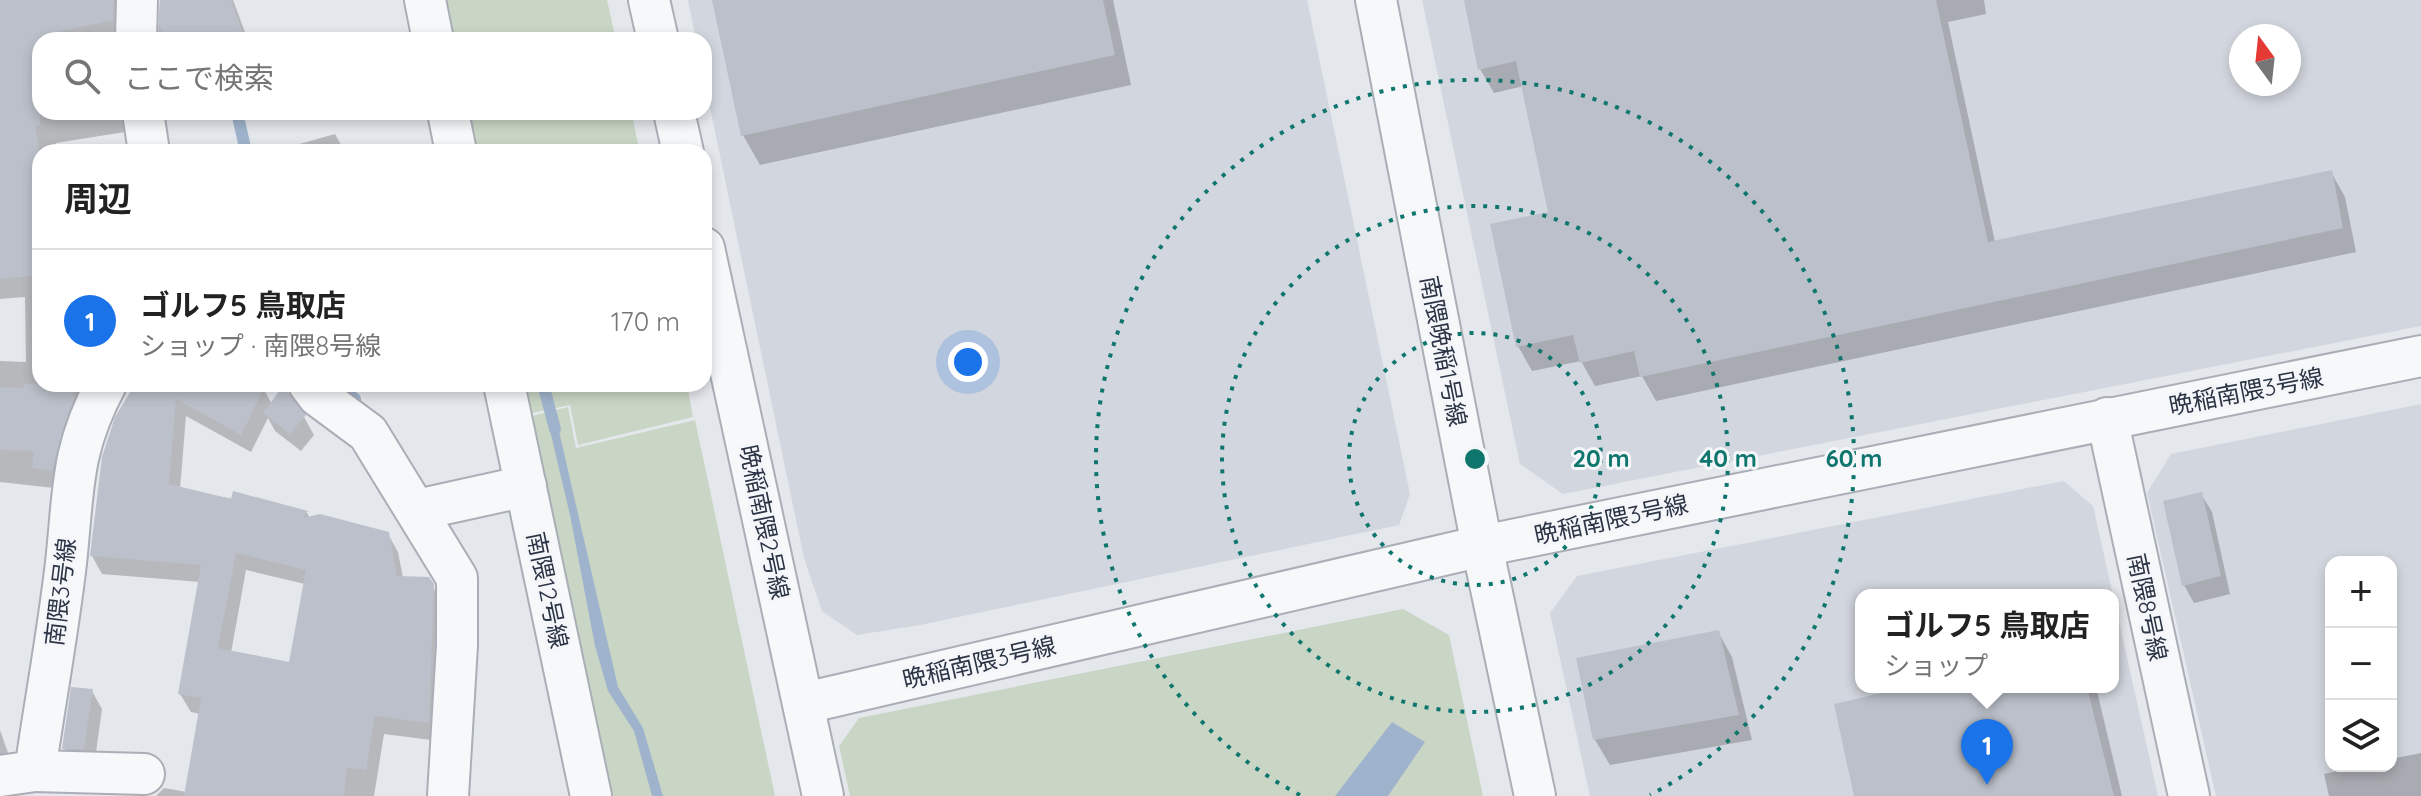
<!DOCTYPE html>
<html lang="ja">
<meta charset="utf-8">
<style>
:root{--surface:#fff;--page:#f6f6f6;--text:#222;--muted:#767676;--line:#e0e0e0;--accent:#1a73e8}
body{margin:0;font-family:Quicksand,"Noto Sans JP",sans-serif;background:var(--page);color:var(--text)}
.controls{position:absolute;right:24px;bottom:24px;display:grid;overflow:hidden;border-radius:16px;box-shadow:0 4px 12px #0003}
.controls button{width:72px;height:72px;display:grid;place-items:center;padding:0;border:0;border-bottom:2px solid var(--line);background:var(--surface);color:var(--text);font:40px sans-serif}
.compass{position:absolute;left:2229px;top:24px;width:72px;height:72px;border-radius:50%;background:var(--surface);box-shadow:0 4px 12px #0003;rotate:345deg}
.you{position:absolute;left:968px;top:362px;width:28px;height:28px;margin:-20px;border:6px solid #fff;border-radius:50%;background:#1a73e8;box-shadow:0 0 0 12px #1a73e833}
.badge{display:grid;place-items:center;width:52px;height:52px;border-radius:50%;background:var(--accent);color:#fff;font-size:26px;font-weight:700}
.pin{position:absolute;translate:-50% -66px;filter:drop-shadow(0 2px 4px #0008)}
.pin::after{content:'';position:absolute;top:42px;width:28px;height:24px;background:inherit;clip-path:polygon(0 0,100% 0,50% 100%)}
.popup{position:absolute;left:1855px;top:589px;width:264px;height:104px;box-sizing:border-box;display:grid;place-content:center;border-radius:16px;background:var(--surface);filter:drop-shadow(0 2px 6px #0005);font-size:26px;white-space:nowrap;color:var(--muted)}
.popup b{font-size:30px;color:var(--text)}
.popup::after{content:'';position:absolute;left:50%;top:100%;margin-left:-16px;border:16px solid transparent;border-top-color:var(--surface)}
.list{margin:0;padding:0;list-style:none}
h2{display:flex;justify-content:space-between;align-items:center;height:104px;margin:0;padding:0 32px;font-size:34px}
h2 small{font-size:26px;font-weight:400;color:var(--muted)}
.list li{display:grid;grid-template-columns:52px 1fr auto;gap:24px;align-items:center;box-sizing:border-box;height:144px;padding:0 32px;border-top:2px solid var(--line)}
.list b{display:block;font-size:30px;white-space:nowrap}
.list p{margin:0;font-size:26px;white-space:nowrap;color:var(--muted)}
.list em{font-size:26px;font-style:normal;color:var(--muted)}
.icon{flex:none;width:44px;height:44px;fill:none;stroke:currentColor;stroke-width:2;stroke-linecap:round;stroke-linejoin:round}
.map{position:relative;flex:none;width:2421px;height:796px;overflow:hidden}
.search{position:absolute;background:var(--surface);box-shadow:0 4px 12px #0003;left:32px;top:32px;width:680px;height:88px;display:flex;align-items:center;gap:20px;box-sizing:border-box;padding:0 28px;border-radius:24px;color:var(--muted);font-size:30px}
.panel{position:absolute;background:var(--surface);box-shadow:0 4px 12px #0003;left:32px;top:144px;width:680px;height:248px;border-radius:24px}
.map>svg:first-child{display:block}
.built{fill:#d2d6de;fill-rule:evenodd}
.green{fill:#c9d6c5}
.water{fill:#9fb4cc}
.shadow{fill:#0003;fill-rule:evenodd}
.lines{fill:none;stroke-linecap:round;stroke-linejoin:round}
.stream{stroke:#9fb4cc;stroke-width:12}
.building{fill:#bbc0ca;fill-rule:evenodd}
.minor-casing{stroke:#a9aeb7;stroke-width:44}
.minor{stroke:#f7f8fa;stroke-width:40}
.ring{fill:none;stroke:#0f766e;stroke-width:4;stroke-dasharray:4 8}
.labels{text-anchor:middle;dominant-baseline:central;stroke-width:6;stroke-linejoin:round;paint-order:stroke}
.street-label{font-size:24px;fill:#2b3445;stroke:#f4f6f9}
.centre{fill:#0f766e;stroke:#f4f6f9;stroke-width:4}
.ring-label{font-size:24px;text-anchor:middle;font-weight:bold;fill:#0f766e;stroke:#f4f6f9;stroke-width:6;stroke-linejoin:round;paint-order:stroke}
</style>
<div class="map">
<svg width="2421" height="796" viewBox="0 0 2421 796">
<rect width="100%" height="100%" fill="#e4e7ec"/>
<g class="built">
<path d="M 688,0 L 1307,0 L 1410,494 L 1399,525 L 920,625 L 857,635 L 822,611 L 804,558 L 704,79 L 704,40 L 696,40 Z"/>
<path d="M 1422,0 L 2421,0 L 2421,326 L 1563,494 L 1520,464 ZM 2241,36 L 2289,36 L 2289,84 L 2241,84 Z"/>
<path d="M 2421,404 L 2421,796 L 2216,796 L 2147,493 L 2171,454 ZM 2331,562 L 2391,562 L 2391,766 L 2331,766 Z"/>
<path d="M 2064,481 L 2093,506 L 2158,796 L 1590,796 L 1550,613 L 1577,576 ZM 1861,595 L 2113,595 L 2113,687 L 1861,687 Z"/>
</g>
<g class="green">
<path d="M 444,0 L 607,0 L 616,40 L 452,40 Z"/>
<path d="M 468,112 L 631,112 L 640,152 L 476,152 Z"/>
<path d="M 525,384 L 687,384 L 693,417 L 578,445 L 570,405 L 532,413 Z"/>
<path d="M 568,407 L 576,448 L 695,420 L 775,796 L 613,796 L 532,416 Z"/>
<path d="M 1403,609 L 1449,635 L 1483,796 L 850,796 L 839,746 L 859,718 Z"/>
</g>
<g class="water">
<path d="M 555,414 L 618,687 L 643,728 L 663,796 L 652,796 L 634,731 L 608,691 L 595,646 L 570,515 L 547,418 Z"/>
<path d="M 1392,722 L 1425,742 L 1388,796 L 1335,796 Z"/>
</g>
<g class="shadow">
<path d="M 0,0 L 129,0 L 124,40 L 40,40 L 40,112 L 142,112 L 131,131 L 56,143 L 57,152 L 40,152 L 40,384 L 82,384 L 84,419 L 63,489 L 0,482 L 0,361 L 26,362 L 25,297 L 0,299 Z"/>
<path d="M 160,0 L 233,0 L 248,40 L 158,40 Z"/>
<path d="M 715,0 L 1113,0 L 1131,85 L 760,165 L 743,135 Z"/>
<path d="M 1466,0 L 1984,0 L 1986,14 L 1948,22 L 1995,242 L 2331,172 L 2345,197 L 2356,252 L 1656,401 L 1642,376 L 1595,386 L 1581,361 L 1532,371 L 1518,346 L 1550,213 L 1524,86 L 1494,93 L 1480,69 Z"/>
<path d="M 335,134 L 345,152 L 271,152 Z"/>
<path d="M 137,384 L 256,384 L 263,388 L 272,404 L 304,417 L 314,435 L 301,451 L 275,431 L 268,418 L 251,452 L 186,416 L 180,489 L 307,513 L 310,518 L 388,534 L 398,552 L 403,578 L 428,579 L 443,605 L 439,741 L 384,734 L 374,796 L 156,796 L 164,788 L 187,792 L 200,714 L 191,712 L 180,694 L 200,582 L 102,574 L 92,556 ZM 246,570 L 305,584 L 290,665 L 231,653 Z"/>
<path d="M 2201,494 L 2212,512 L 2230,594 L 2194,603 L 2184,585 Z"/>
<path d="M 1718,632 L 1732,657 L 1752,740 L 1610,765 L 1595,740 Z"/>
<path d="M 1896,687 L 2096,687 L 2122,796 L 1856,796 Z"/>
<path d="M 92,691 L 102,709 L 94,767 L 74,766 L 64,748 Z"/>
<path d="M 0,730 L 13,767 L 0,772 Z"/>
<path d="M 2421,753 L 2421,796 L 2329,796 L 2324,774 L 2360,766 L 2391,766 L 2391,759 Z"/>
</g>
<g class="lines">
<g class="stream">
<path d="M 237,112 L 246,152"/>
<path d="M 337,384 L 355,399"/>
<path d="M 543,384 L 555,429"/>
</g>
</g>
<g class="building">
<path d="M 0,0 L 114,0 L 113,20 L 40,36 L 40,125 L 35,125 L 40,155 L 40,275 L 0,279 Z"/>
<path d="M 160,0 L 231,0 L 245,40 L 164,40 L 159,24 Z"/>
<path d="M 712,0 L 1103,0 L 1115,55 L 741,136 Z"/>
<path d="M 1464,0 L 1936,0 L 1988,242 L 2332,170 L 2343,228 L 1640,377 L 1634,351 L 1580,363 L 1573,335 L 1516,347 L 1490,224 L 1548,212 L 1516,61 L 1478,70 Z"/>
<path d="M 24,384 L 71,384 L 74,398 L 52,471 L 32,468 L 34,451 L 0,450 L 0,387 L 24,388 Z"/>
<path d="M 135,384 L 266,384 L 241,435 L 176,399 L 169,484 L 231,499 L 233,491 L 308,511 L 303,518 L 320,514 L 389,532 L 397,576 L 429,577 L 434,584 L 429,723 L 375,716 L 366,770 L 347,768 L 344,796 L 184,796 L 201,698 L 178,694 L 201,565 L 90,556 L 102,457 L 115,417 ZM 236,553 L 306,570 L 289,662 L 218,648 Z"/>
<path d="M 283,386 L 306,415 L 290,434 L 263,413 Z"/>
<path d="M 2202,492 L 2221,576 L 2182,586 L 2163,501 Z"/>
<path d="M 1719,630 L 1739,715 L 1593,740 L 1576,658 Z"/>
<path d="M 71,687 L 93,689 L 84,749 L 62,749 Z"/>
<path d="M 1908,687 L 2087,687 L 2114,796 L 1854,796 L 1834,704 Z"/>
</g>
<g class="lines">
<g class="minor-casing">
<g id="minor">
<path d="M 425,0 L 433,40"/>
<path d="M 649,0 L 658,40"/>
<path d="M 1376,0 L 1482,546 L 1535,796"/>
<path d="M 136,40 L 137,0"/>
<path d="M 143,112 L 149,152"/>
<path d="M 448,112 L 456,152"/>
<path d="M 674,112 L 683,152"/>
<path d="M 704,248 L 823,796"/>
<path d="M 309,384 L 318,396 L 368,433 L 457,578 L 457,645 L 448,796"/>
<path d="M 504,384 L 591,796"/>
<path d="M 2107,418 L 2189,796"/>
<path d="M 417,510 L 526,486"/>
<path d="M 805,703 L 1482,546 L 2421,356"/>
<path d="M 35,771 L 144,774"/>
<path d="M 0,776 L 35,771 C 45,702 58,632 66,563 C 74,490 70,452 106,384"/>
</g>
</g>
<use href="#minor" class="minor"/>
</g>
<g class="ring">
<circle cx="1475" cy="459" r="126"/>
<circle cx="1475" cy="459" r="253"/>
<path d="M1300 795A379 379 0 1 1 1650 795"/>
</g>
<g class="labels">
<g class="street-label">
<text transform="translate(1444 351) rotate(79)">南隈晩稲1号線</text>
<text transform="translate(2246 391) rotate(-11)">晩稲南隈3号線</text>
<text transform="translate(1611 519) rotate(-12)">晩稲南隈3号線</text>
<text transform="translate(765 522) rotate(78)">晩稲南隈2号線</text>
<text transform="translate(548 590) rotate(78)">南隈12号線</text>
<text transform="translate(60 592) rotate(-83)">南隈3号線</text>
<text transform="translate(2148 607) rotate(78)">南隈8号線</text>
<text transform="translate(979 662) rotate(-13)">晩稲南隈3号線</text>
</g>
</g>
<circle cx="1475" cy="459" r="12" class="centre"/>
<g class="ring-label">
<text x="1601" y="467">20 m</text>
<text x="1728" y="467">40 m</text>
<text x="1854" y="467">60 m</text>
</g>
</svg>
<div class="controls">
<button>+</button>
<button>−</button>
<button><svg class="icon" aria-label="layers" viewBox="0 0 24 24"><path d="M12 4l9 5-9 5-9-5zM3 14l9 5 9-5"/></svg></button>
</div>
<svg class="compass" viewBox="-18 -18 36 36"><path d="M0-13l5 13h-10z" fill="#e53935"/><path d="M0 13l5-13h-10z" fill="#767676"/></svg>
<div class="you"></div>
<div class="pin badge" style="left:1987px;top:785px">1</div>
<div class="popup"><b>ゴルフ5 鳥取店</b>ショップ</div>
<div class="search"><svg class="icon" aria-label="search" viewBox="0 0 24 24"><circle cx="10" cy="10" r="6"/><path d="M15 15l6 6"/></svg>ここで検索</div>
<section class="panel">
<h2>周辺<small></small></h2>
<ul class="list">
<li><span class="badge">1</span><div><b>ゴルフ5 鳥取店</b><p>ショップ · 南隈8号線</p></div><em>170 m</em></li>
</ul>
</section>
</div>
